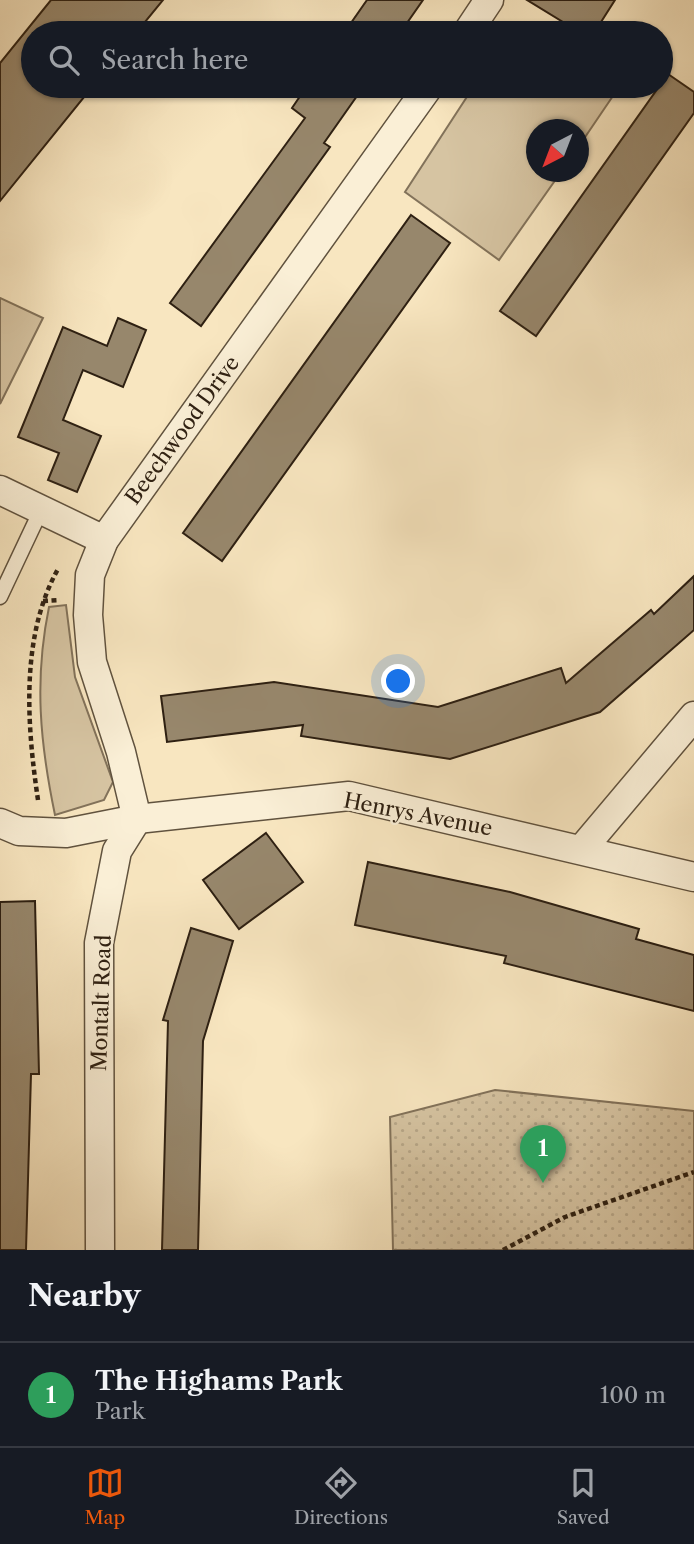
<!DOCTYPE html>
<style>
:root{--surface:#171b24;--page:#242831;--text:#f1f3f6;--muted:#9ea1a6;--line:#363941;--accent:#ea580c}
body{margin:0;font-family:"Libre Caslon Text",serif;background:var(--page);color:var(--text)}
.compass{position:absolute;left:526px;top:119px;width:63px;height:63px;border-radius:50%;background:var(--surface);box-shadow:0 2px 5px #0004;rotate:222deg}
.you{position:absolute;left:399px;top:682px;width:24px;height:24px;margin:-18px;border:5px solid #fff;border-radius:50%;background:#1a73e8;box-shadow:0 0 0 10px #1a73e833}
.badge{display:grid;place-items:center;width:46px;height:46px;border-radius:50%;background:var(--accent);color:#fff;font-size:23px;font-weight:700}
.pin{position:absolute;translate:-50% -58px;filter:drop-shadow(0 2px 4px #0008)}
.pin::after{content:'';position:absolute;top:37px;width:24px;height:21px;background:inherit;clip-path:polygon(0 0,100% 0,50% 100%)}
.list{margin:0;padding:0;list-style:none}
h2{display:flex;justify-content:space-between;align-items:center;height:91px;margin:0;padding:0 28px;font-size:30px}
h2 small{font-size:23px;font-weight:400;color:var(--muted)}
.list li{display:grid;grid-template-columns:46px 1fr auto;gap:21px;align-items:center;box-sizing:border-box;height:105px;padding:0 28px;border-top:2px solid var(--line)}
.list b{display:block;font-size:26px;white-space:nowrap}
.list p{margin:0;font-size:23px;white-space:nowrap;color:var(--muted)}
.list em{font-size:23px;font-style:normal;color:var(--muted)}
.icon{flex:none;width:38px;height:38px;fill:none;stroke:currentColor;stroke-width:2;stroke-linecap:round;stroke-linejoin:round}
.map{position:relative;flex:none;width:694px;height:1250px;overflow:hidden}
.search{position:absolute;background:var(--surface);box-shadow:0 2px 5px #0004;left:21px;right:21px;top:21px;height:77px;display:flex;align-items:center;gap:18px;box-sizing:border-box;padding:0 24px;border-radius:38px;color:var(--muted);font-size:26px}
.sheet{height:196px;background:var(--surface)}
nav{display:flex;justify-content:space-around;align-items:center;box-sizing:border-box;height:98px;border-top:2px solid var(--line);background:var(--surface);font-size:19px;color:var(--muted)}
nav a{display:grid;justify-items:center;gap:4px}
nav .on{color:var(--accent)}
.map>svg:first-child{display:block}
.grass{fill:#d6c4a2;stroke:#82725a;stroke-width:2}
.park{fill:url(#park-dots);stroke:#82725a;stroke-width:2}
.building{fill:#97876c;stroke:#2e2012;stroke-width:2}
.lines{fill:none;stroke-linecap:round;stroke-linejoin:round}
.lane-casing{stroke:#60523e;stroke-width:17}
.street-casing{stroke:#60523e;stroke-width:31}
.path{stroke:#2e2012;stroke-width:4.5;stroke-dasharray:5 3.5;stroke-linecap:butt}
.lane{stroke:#faefd6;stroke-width:14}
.street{stroke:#faefd6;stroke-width:28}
.labels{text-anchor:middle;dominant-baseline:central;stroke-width:5;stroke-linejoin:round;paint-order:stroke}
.street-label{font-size:21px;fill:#2e2012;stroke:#faefd6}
</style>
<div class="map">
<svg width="694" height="1250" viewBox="0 0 694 1250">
<defs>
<pattern id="park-dots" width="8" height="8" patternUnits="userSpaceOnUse" patternTransform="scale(1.75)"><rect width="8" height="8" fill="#d6c4a2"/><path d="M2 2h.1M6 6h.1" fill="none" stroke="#b8a88a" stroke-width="1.8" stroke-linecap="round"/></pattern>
</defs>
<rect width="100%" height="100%" fill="#f8e6c0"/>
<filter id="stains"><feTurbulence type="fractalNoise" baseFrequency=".00286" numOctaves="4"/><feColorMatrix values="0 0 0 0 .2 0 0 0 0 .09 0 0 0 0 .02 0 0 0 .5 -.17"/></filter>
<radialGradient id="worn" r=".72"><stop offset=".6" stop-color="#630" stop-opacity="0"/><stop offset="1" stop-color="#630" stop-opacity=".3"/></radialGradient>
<g class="grass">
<path d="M 474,86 L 617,86 L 617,90 L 579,146 L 578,130 L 536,130 L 536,172 L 561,172 L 499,260 L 405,192 Z"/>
<path d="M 0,298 L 43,318 L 0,404 Z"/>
<path d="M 66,605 L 75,677 L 113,782 L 104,800 L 55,815 C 40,743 34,680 49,607 Z"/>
</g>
<path class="park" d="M 495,1090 L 694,1111 L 694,1250 L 393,1250 L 390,1117 Z"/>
<g class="building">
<path d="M 51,0 L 163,0 L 136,33 L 33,33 L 33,86 L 93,86 L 0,201 L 0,63 Z"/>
<path d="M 367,0 L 423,0 L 400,33 L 344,33 Z"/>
<path d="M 527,0 L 615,0 L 594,33 L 581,33 Z"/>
<path d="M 668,74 L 694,92 L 694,113 L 536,336 L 500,311 Z"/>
<path d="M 307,86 L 364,86 L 324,143 L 330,147 L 201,326 L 170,303 L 305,118 L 292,108 Z"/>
<path d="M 411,215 L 450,243 L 222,561 L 183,533 Z"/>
<path d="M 118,318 L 146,330 L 123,387 L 83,370 L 63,420 L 101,436 L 77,492 L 48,480 L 59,453 L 18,437 L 63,327 L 107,346 Z"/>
<path d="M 694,576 L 694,630 L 600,712 L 450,759 L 301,736 L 303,725 L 167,742 L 161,696 L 274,682 L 438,707 L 561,668 L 566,683 L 651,610 L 654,614 Z"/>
<path d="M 266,833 L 303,882 L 239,929 L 203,880 Z"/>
<path d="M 368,862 L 510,892 L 639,929 L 636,939 L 694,955 L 694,1011 L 504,963 L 506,956 L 355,925 Z"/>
<path d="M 35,901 L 39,1074 L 31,1074 L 26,1250 L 0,1250 L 0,902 Z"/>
<path d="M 191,928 L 233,941 L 203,1041 L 198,1250 L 162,1250 L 168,1021 L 163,1020 Z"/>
</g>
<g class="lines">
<g class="lane-casing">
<path id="lane" d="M 0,597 L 41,510"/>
</g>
<g class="street-casing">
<g id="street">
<path d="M 467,33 L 489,0"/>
<path d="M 0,490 L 104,540"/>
<path d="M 137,819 L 121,752 L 92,662 L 88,615 L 90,575 L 104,540 L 429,86"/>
<path d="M 0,823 L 19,831 L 66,833 L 137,819 L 349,796 L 694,877"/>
<path d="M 582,849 L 694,716"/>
<path d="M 100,1250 L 99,943 L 117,851 L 137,819"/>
</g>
</g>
<g class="path">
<path d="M 43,601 L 60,600"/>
<path d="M 38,800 C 27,726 20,637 58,569"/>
<path d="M 503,1250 L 565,1217 L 694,1172"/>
</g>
<use href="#lane" class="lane"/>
<use href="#street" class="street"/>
</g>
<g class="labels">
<g class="street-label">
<text transform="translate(182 430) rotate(-54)">Beechwood Drive</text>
<text transform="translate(418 814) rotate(11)">Henrys Avenue</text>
<text transform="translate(101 1003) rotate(-88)">Montalt Road</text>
</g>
</g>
<rect width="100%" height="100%" filter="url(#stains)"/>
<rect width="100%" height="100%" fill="url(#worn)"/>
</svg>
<svg class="compass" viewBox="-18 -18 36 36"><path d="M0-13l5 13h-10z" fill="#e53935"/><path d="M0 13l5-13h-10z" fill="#9ea1a6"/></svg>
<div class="you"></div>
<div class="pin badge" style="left:543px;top:1183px;background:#2e9e5b">1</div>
<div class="search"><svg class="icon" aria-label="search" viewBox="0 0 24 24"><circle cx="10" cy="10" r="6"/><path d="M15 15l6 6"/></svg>Search here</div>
</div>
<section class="sheet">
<h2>Nearby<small></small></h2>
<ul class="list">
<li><span class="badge" style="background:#2e9e5b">1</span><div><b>The Highams Park</b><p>Park</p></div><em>100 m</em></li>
</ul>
</section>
<nav>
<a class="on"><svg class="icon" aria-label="map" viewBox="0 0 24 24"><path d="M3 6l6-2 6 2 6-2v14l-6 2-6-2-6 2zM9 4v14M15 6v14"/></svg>Map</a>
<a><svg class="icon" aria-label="directions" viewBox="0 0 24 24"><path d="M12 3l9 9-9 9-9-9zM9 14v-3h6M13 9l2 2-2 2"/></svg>Directions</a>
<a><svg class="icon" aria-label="saved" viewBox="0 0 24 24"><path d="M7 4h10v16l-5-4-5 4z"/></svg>Saved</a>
</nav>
